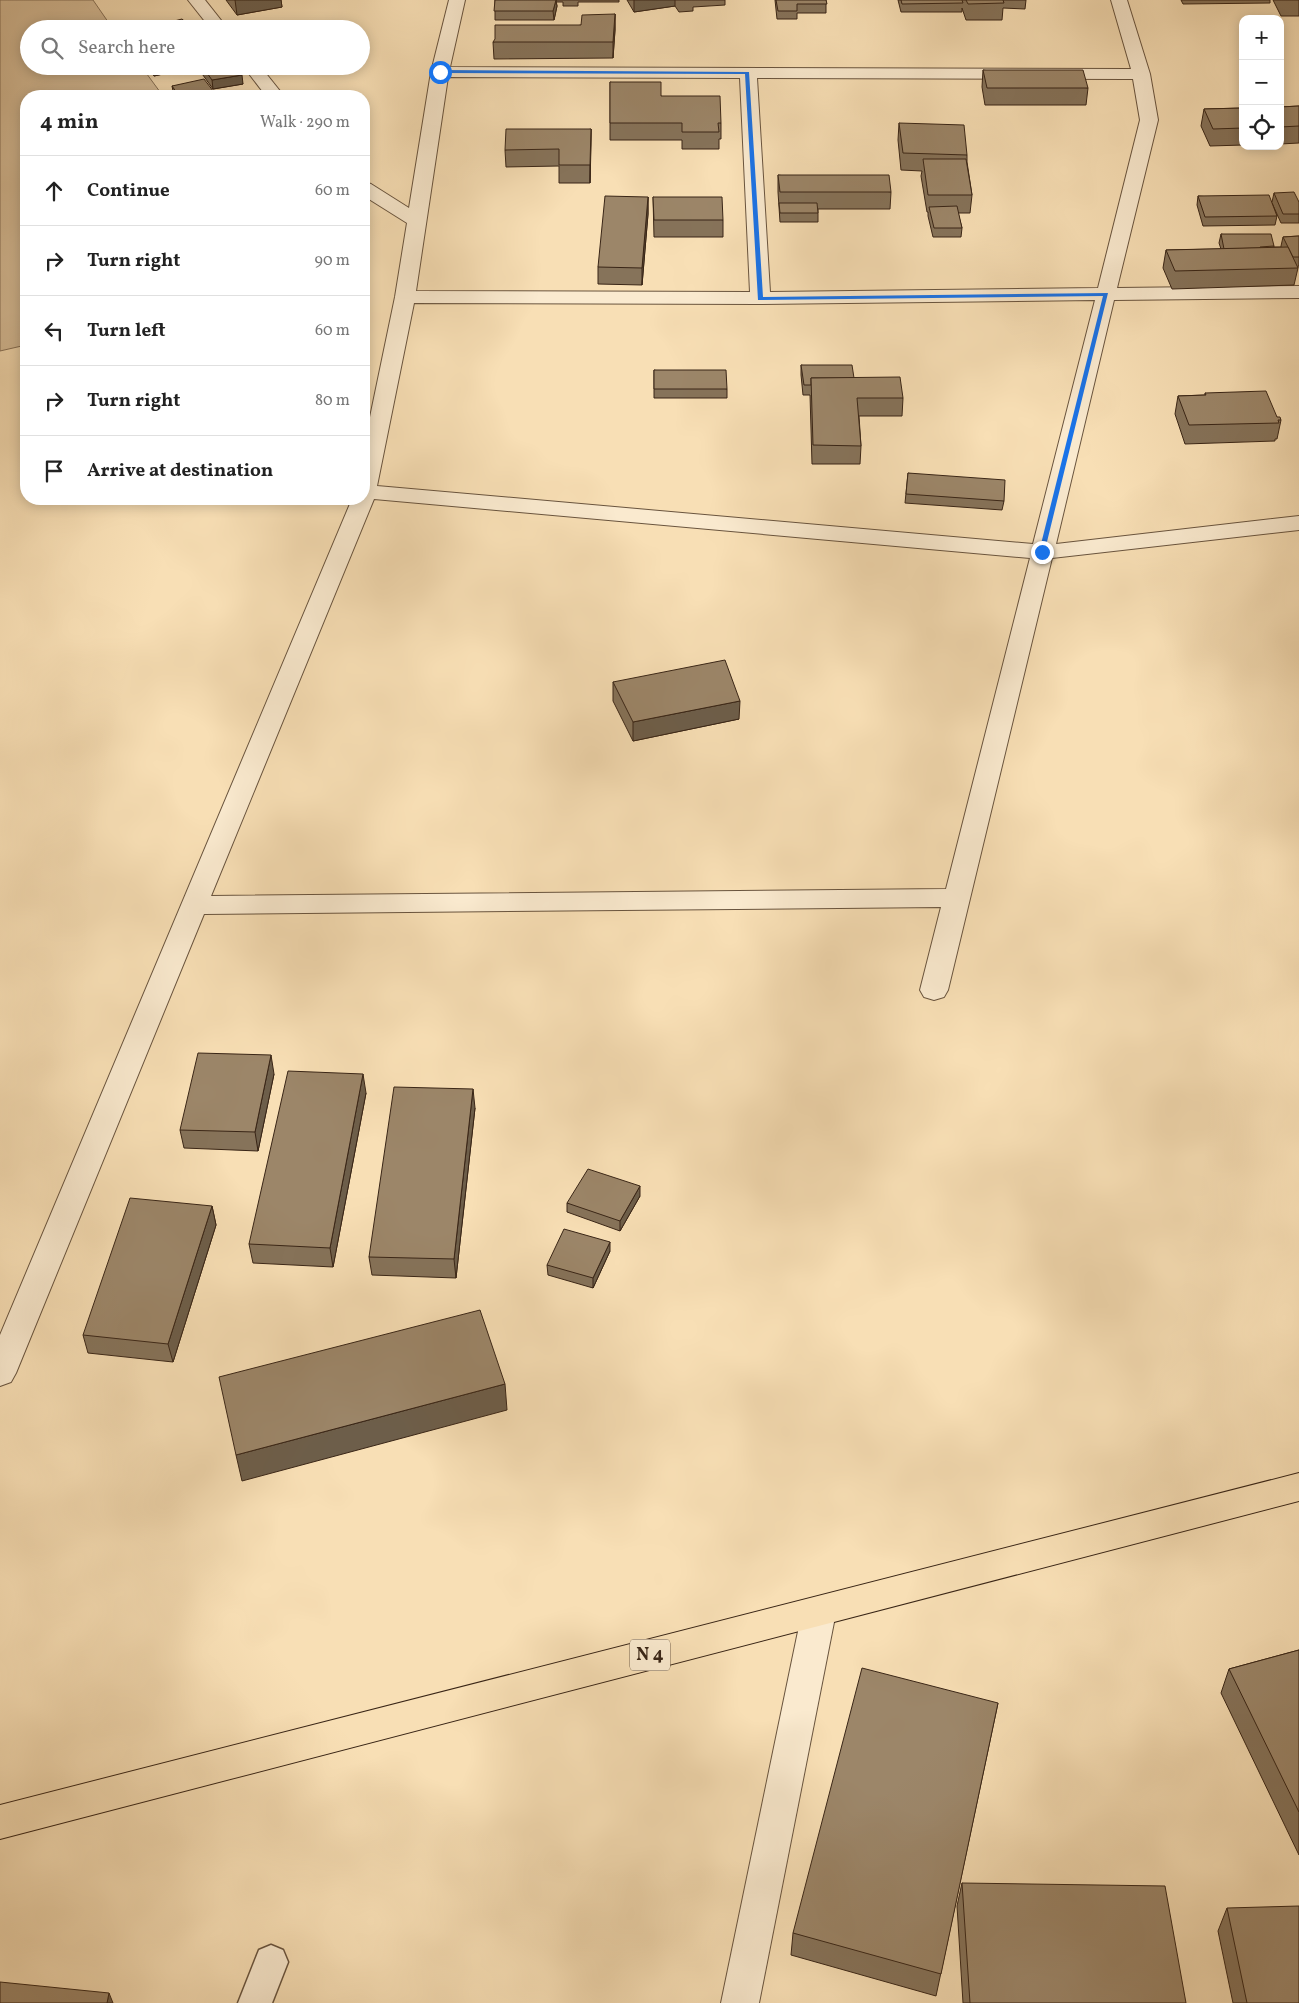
<!DOCTYPE html>
<meta charset="utf-8">
<style>
:root{--surface:#fff;--page:#f2f2f2;--text:#222;--muted:#767676;--line:#e0e0e0}
body{margin:0;font-family:Vollkorn,serif;background:var(--page);color:var(--text)}
.controls{position:absolute;right:15px;top:15px;display:grid;overflow:hidden;border-radius:10px;box-shadow:0 2px 12px #0003}
.controls button{width:45px;height:45px;display:grid;place-items:center;padding:0;border:0;border-bottom:1px solid var(--line);background:var(--surface);color:var(--text);font:25px sans-serif}
.stop{position:absolute;width:15px;height:15px;margin:-11px;border:4px solid #1a73e8;border-radius:50%;background:#fff}
.stop.end{background:#1a73e8;border-color:#fff;box-shadow:0 1px 5px #0008}
.list{margin:0;padding:0;list-style:none}
h2{display:flex;justify-content:space-between;align-items:center;height:65px;margin:0;padding:0 20px;font-size:21px}
h2 small{font-size:16px;font-weight:400;color:var(--muted)}
.list li{display:grid;grid-template-columns:32px 1fr auto;gap:15px;align-items:center;box-sizing:border-box;height:70px;padding:0 20px;border-top:1px solid var(--line)}
.list b{display:block;font-size:19px;white-space:nowrap}
.list em{font-size:16px;font-style:normal;color:var(--muted)}
.icon{flex:none;width:28px;height:28px;fill:none;stroke:currentColor;stroke-width:2;stroke-linecap:round;stroke-linejoin:round}
.map{position:relative;flex:none;width:1299px;height:2003px;overflow:hidden}
.search{position:absolute;background:var(--surface);box-shadow:0 2px 12px #0003;left:20px;top:20px;width:350px;height:55px;display:flex;align-items:center;gap:12px;box-sizing:border-box;padding:0 18px;border-radius:28px;color:var(--muted);font-size:19px}
.panel{position:absolute;background:var(--surface);box-shadow:0 2px 12px #0003;left:20px;top:90px;width:350px;height:415px;border-radius:20px}
.map>svg:first-child{display:block}
.green{fill:#d8bf9a;stroke:#887258}
.lines{fill:none;stroke-linecap:round;stroke-linejoin:round}
.lane-casing{stroke:#69543e;stroke-width:3}
.street-casing{stroke:#69543e;stroke-width:2}
.highway-casing{stroke:#392516;stroke-width:2}
.lane{fill:#faeacf;fill-rule:evenodd}
.street{fill:#faeacf;fill-rule:evenodd}
.highway{fill:#f8dfb5;fill-rule:evenodd}
.wall{fill:#86735a;stroke:#392516}
.shaded-wall{fill:#6d5e4a;stroke:#392516}
.building{fill:#9c8669;stroke:#392516}
.route{fill:#1a73e8}
.labels{text-anchor:middle;dominant-baseline:central;stroke-width:4;stroke-linejoin:round;paint-order:stroke}
.shield{fill:#faeacf;stroke:#73604e;stroke-width:1}
.shield-label{font-size:18px;font-weight:bold;fill:#392516}
</style>
<div class="map">
<svg width="1299" height="2003" viewBox="0 0 1299 2003">
<rect width="100%" height="100%" fill="#f8dfb5"/>
<filter id="stains"><feTurbulence type="fractalNoise" baseFrequency=".004" numOctaves="4"/><feColorMatrix values="0 0 0 0 .2 0 0 0 0 .09 0 0 0 0 .02 0 0 0 .5 -.17"/></filter>
<radialGradient id="worn" r=".72"><stop offset=".6" stop-color="#630" stop-opacity="0"/><stop offset="1" stop-color="#630" stop-opacity=".3"/></radialGradient>
<path class="green" d="M 0,0 L 93,0 L 113,29 L 29,29 L 29,66 L 141,66 L 163,96 L 26,96 L 26,345 L 0,351 Z"/>
<g class="lines">
<g class="lane-casing">
<path id="lane" d="M 271,1945 L 283,1950 L 288,1962 L 272,2003 L 238,2003 L 259,1950 Z"/>
</g>
<g class="street-casing">
<g id="street">
<path d="M 188,0 L 205,0 L 228,29 L 211,29 Z"/>
<path d="M 449,0 L 465,0 L 450,67 L 1131,69 L 1111,0 L 1127,0 L 1150,74 L 1158,120 L 1117,288 L 1299,286 L 1299,298 L 1114,300 L 1056,544 L 1299,516 L 1299,530 L 1052,558 L 948,990 L 944,997 L 934,1000 L 924,997 L 920,990 L 941,907 L 204,914 L 16,1373 L 11,1382 L 0,1386 L 0,1335 L 352,499 L 364,499 L 364,446 L 395,297 L 407,223 L 364,196 L 364,182 L 371,184 L 409,208 L 431,72 ZM 448,77 L 740,78 L 750,292 L 416,291 ZM 757,78 L 1133,79 L 1140,120 L 1098,288 L 770,292 ZM 1095,300 L 1033,544 L 377,486 L 414,303 L 760,304 ZM 374,499 L 1030,558 L 946,889 L 211,896 Z"/>
<path d="M 243,66 L 260,66 L 284,96 L 266,96 Z"/>
<path d="M 819,1597 L 831,1601 L 836,1612 L 759,2003 L 721,2003 L 802,1612 L 807,1601 Z"/>
</g>
</g>
<g class="highway-casing">
<path id="highway" d="M 1299,1473 L 1299,1501 L 0,1839 L 0,1805 Z"/>
</g>
<use href="#lane" class="lane"/>
<use href="#street" class="street"/>
<use href="#highway" class="highway"/>
</g>
<g class="wall">
<path d="M 226,0 L 281,0 L 282,7 L 237,15 Z"/>
<path d="M 495,0 L 619,0 L 619,2 L 578,2 L 578,6 L 563,6 L 563,2 L 556,2 L 557,6 L 554,20 L 495,20 Z"/>
<path d="M 627,0 L 725,0 L 725,5 L 693,7 L 693,11 L 679,12 L 675,6 L 634,12 Z"/>
<path d="M 775,0 L 826,0 L 826,13 L 797,13 L 797,19 L 777,19 Z"/>
<path d="M 898,0 L 1026,0 L 1025,9 L 1003,8 L 1002,20 L 966,20 L 962,8 L 962,12 L 901,12 Z"/>
<path d="M 1181,0 L 1270,0 L 1270,3 L 1183,4 Z"/>
<path d="M 1273,0 L 1299,0 L 1299,16 L 1281,16 Z"/>
<path d="M 615,14 L 615,30 L 613,58 L 494,59 L 493,42 L 581,25 Z"/>
<path d="M 147,66 L 199,66 L 154,76 Z"/>
<path d="M 199,66 L 234,66 L 243,84 L 213,89 L 200,71 Z"/>
<path d="M 983,70 L 1088,88 L 1086,105 L 985,105 L 982,87 Z"/>
<path d="M 610,82 L 661,96 L 721,123 L 721,139 L 719,139 L 719,149 L 682,149 L 682,140 L 610,140 Z"/>
<path d="M 172,86 L 217,96 L 174,96 Z"/>
<path d="M 1299,106 L 1299,143 L 1280,144 L 1280,107 Z"/>
<path d="M 1243,108 L 1243,145 L 1210,146 L 1201,126 L 1204,109 Z"/>
<path d="M 899,123 L 967,155 L 967,162 L 972,195 L 970,213 L 958,213 L 962,228 L 961,237 L 933,237 L 928,216 L 928,212 L 927,212 L 921,176 L 922,171 L 901,170 L 898,140 Z"/>
<path d="M 591,129 L 590,183 L 559,183 L 559,166 L 506,167 L 505,150 Z"/>
<path d="M 778,175 L 891,192 L 890,209 L 818,209 L 818,222 L 780,222 L 778,192 Z"/>
<path d="M 1274,193 L 1299,202 L 1299,223 L 1281,223 L 1272,203 L 1277,216 L 1275,225 L 1203,226 L 1197,205 L 1198,196 L 1272,202 Z"/>
<path d="M 648,197 L 648,214 L 642,285 L 598,284 L 598,267 Z"/>
<path d="M 653,197 L 723,220 L 723,237 L 654,237 Z"/>
<path d="M 1221,234 L 1274,246 L 1274,247 L 1281,247 L 1281,246 L 1283,237 L 1299,236 L 1299,266 L 1298,266 L 1298,268 L 1294,285 L 1172,289 L 1163,268 L 1166,250 L 1221,249 L 1219,243 Z"/>
<path d="M 801,365 L 854,378 L 903,398 L 902,416 L 859,416 L 861,446 L 860,464 L 812,464 L 810,395 L 803,395 L 801,375 Z"/>
<path d="M 654,370 L 727,389 L 727,398 L 654,398 Z"/>
<path d="M 1205,393 L 1277,417 L 1281,420 L 1277,439 L 1275,439 L 1275,441 L 1185,444 L 1175,414 L 1178,396 L 1205,395 Z"/>
<path d="M 908,473 L 1004,501 L 1002,510 L 905,503 Z"/>
<path d="M 613,682 L 739,719 L 633,741 L 613,701 Z"/>
<path d="M 274,1074 L 258,1151 L 184,1148 L 180,1130 Z"/>
<path d="M 366,1093 L 333,1267 L 253,1263 L 249,1244 Z"/>
<path d="M 475,1108 L 456,1278 L 372,1275 L 369,1257 Z"/>
<path d="M 640,1196 L 620,1231 L 567,1212 L 567,1203 Z"/>
<path d="M 212,1206 L 216,1225 L 173,1362 L 88,1353 L 83,1335 Z"/>
<path d="M 610,1251 L 593,1288 L 548,1275 L 547,1265 Z"/>
<path d="M 1299,1650 L 1299,1855 L 1221,1693 L 1229,1669 Z"/>
<path d="M 998,1703 L 936,1996 L 791,1955 L 793,1933 Z"/>
<path d="M 962,1883 L 1186,2003 L 963,2003 L 957,1906 Z"/>
<path d="M 1227,1908 L 1299,2003 L 1233,2003 L 1218,1931 Z"/>
</g>
<g class="shaded-wall">
<path d="M 235,0 L 281,0 L 282,7 L 237,15 Z"/>
<path d="M 556,0 L 557,6 L 554,20 L 553,11 Z"/>
<path d="M 634,0 L 675,0 L 675,6 L 634,12 Z"/>
<path d="M 615,14 L 615,30 L 613,58 L 613,42 Z"/>
<path d="M 190,26 L 190,29 L 179,29 Z"/>
<path d="M 157,66 L 199,66 L 154,76 L 153,67 Z"/>
<path d="M 242,75 L 243,84 L 213,89 L 212,80 Z"/>
<path d="M 591,129 L 591,146 L 590,183 L 590,165 Z"/>
<path d="M 648,197 L 648,214 L 642,285 L 642,268 Z"/>
<path d="M 740,701 L 739,719 L 633,741 L 633,722 Z"/>
<path d="M 271,1055 L 274,1074 L 258,1151 L 255,1132 Z"/>
<path d="M 363,1074 L 366,1093 L 333,1267 L 330,1248 Z"/>
<path d="M 473,1089 L 475,1108 L 456,1278 L 454,1259 Z"/>
<path d="M 640,1186 L 640,1196 L 620,1231 L 620,1221 Z"/>
<path d="M 212,1206 L 216,1225 L 173,1362 L 168,1344 Z"/>
<path d="M 610,1242 L 610,1251 L 593,1288 L 593,1278 Z"/>
<path d="M 505,1384 L 507,1410 L 242,1481 L 236,1455 Z"/>
<path d="M 109,1993 L 113,2003 L 107,2003 Z"/>
</g>
<g class="building">
<path d="M 495,0 L 556,0 L 553,11 L 494,11 Z"/>
<path d="M 776,0 L 826,0 L 827,4 L 797,4 L 797,11 L 778,11 Z"/>
<path d="M 901,0 L 962,0 L 963,3 L 902,4 Z"/>
<path d="M 966,0 L 1003,0 L 1004,3 L 968,4 Z"/>
<path d="M 615,14 L 613,42 L 493,42 L 495,39 L 495,25 L 581,25 L 582,15 Z"/>
<path d="M 182,19 L 190,26 L 179,29 L 148,29 L 147,28 Z"/>
<path d="M 202,66 L 234,66 L 242,75 L 212,80 Z"/>
<path d="M 983,70 L 1083,70 L 1088,88 L 987,88 Z"/>
<path d="M 204,79 L 217,96 L 179,96 L 172,86 Z"/>
<path d="M 610,82 L 661,82 L 661,96 L 720,96 L 721,123 L 718,123 L 719,132 L 682,132 L 682,123 L 610,123 Z"/>
<path d="M 1299,106 L 1299,126 L 1280,127 L 1280,107 Z"/>
<path d="M 1243,108 L 1243,128 L 1213,129 L 1204,109 Z"/>
<path d="M 899,123 L 964,125 L 967,155 L 903,153 Z"/>
<path d="M 506,129 L 591,129 L 590,165 L 559,165 L 559,149 L 505,150 Z"/>
<path d="M 923,159 L 966,159 L 972,195 L 928,195 Z"/>
<path d="M 778,175 L 889,175 L 891,192 L 780,192 Z"/>
<path d="M 1294,192 L 1299,202 L 1299,214 L 1283,214 L 1274,193 Z"/>
<path d="M 1269,195 L 1277,216 L 1205,217 L 1198,196 Z"/>
<path d="M 605,196 L 648,197 L 642,268 L 598,267 Z"/>
<path d="M 653,197 L 722,197 L 723,220 L 654,220 Z"/>
<path d="M 779,203 L 817,203 L 818,213 L 780,213 Z"/>
<path d="M 957,206 L 962,228 L 934,228 L 929,207 Z"/>
<path d="M 1221,234 L 1271,234 L 1274,246 L 1260,247 L 1260,248 L 1224,249 Z"/>
<path d="M 1299,236 L 1299,257 L 1293,257 L 1283,237 Z"/>
<path d="M 1288,247 L 1298,268 L 1175,271 L 1166,250 Z"/>
<path d="M 801,365 L 852,365 L 854,378 L 811,378 L 811,385 L 804,385 Z"/>
<path d="M 654,370 L 726,370 L 727,389 L 654,389 Z"/>
<path d="M 900,377 L 903,398 L 857,398 L 861,446 L 813,445 L 811,378 Z"/>
<path d="M 1266,391 L 1277,417 L 1280,417 L 1281,420 L 1278,420 L 1279,423 L 1189,425 L 1178,396 L 1206,395 L 1205,393 Z"/>
<path d="M 908,473 L 1005,480 L 1004,501 L 906,494 Z"/>
<path d="M 725,660 L 740,701 L 633,722 L 613,682 Z"/>
<path d="M 198,1053 L 271,1055 L 255,1132 L 180,1130 Z"/>
<path d="M 288,1071 L 363,1074 L 330,1248 L 249,1244 Z"/>
<path d="M 394,1087 L 473,1089 L 454,1259 L 369,1257 Z"/>
<path d="M 588,1169 L 640,1186 L 620,1221 L 567,1203 Z"/>
<path d="M 130,1198 L 212,1206 L 168,1344 L 83,1335 Z"/>
<path d="M 564,1229 L 610,1242 L 593,1278 L 547,1265 Z"/>
<path d="M 480,1310 L 505,1384 L 236,1455 L 219,1377 Z"/>
<path d="M 1299,1650 L 1299,1812 L 1229,1669 Z"/>
<path d="M 862,1668 L 998,1703 L 941,1974 L 793,1933 Z"/>
<path d="M 962,1883 L 1165,1886 L 1186,2003 L 970,2003 Z"/>
<path d="M 1299,1906 L 1299,2003 L 1247,2003 L 1227,1908 Z"/>
<path d="M 0,1982 L 109,1993 L 107,2003 L 0,2003 Z"/>
</g>
<path class="route" d="M 440,70 L 749,72 L 763,297 L 1108,293 L 1044,554 L 1039,552 L 1103,296 L 758,300 L 745,74 L 438,73 Z"/>
<g class="labels">
<rect class="shield" x="630" y="1639.5" width="40" height="31" rx="4"/>
<g class="shield-label">
<text x="650" y="1655">N 4</text>
</g>
</g>
<rect width="100%" height="100%" filter="url(#stains)"/>
<rect width="100%" height="100%" fill="url(#worn)"/>
</svg>
<div class="controls">
<button>+</button>
<button>−</button>
<button><svg class="icon" aria-label="locate" viewBox="0 0 24 24"><circle cx="12" cy="12" r="6"/><path d="M12 2v4M12 18v4M2 12h4M18 12h4"/></svg></button>
</div>
<div class="stop" style="left:440px;top:72px"></div>
<div class="stop end" style="left:1042px;top:552px"></div>
<div class="search"><svg class="icon" aria-label="search" viewBox="0 0 24 24"><circle cx="10" cy="10" r="6"/><path d="M15 15l6 6"/></svg>Search here</div>
<section class="panel">
<h2>4 min<small>Walk · 290 m</small></h2>
<ul class="list">
<li><svg class="icon" aria-label="ahead" viewBox="0 0 24 24"><path d="M12 20V5M6 11l6-6 6 6"/></svg><div><b>Continue</b></div><em>60 m</em></li>
<li><svg class="icon" aria-label="right" viewBox="0 0 24 24"><path d="M7 20v-9h11M14 6l5 5-5 5"/></svg><div><b>Turn right</b></div><em>90 m</em></li>
<li><svg class="icon" aria-label="left" viewBox="0 0 24 24"><path d="M17 20v-9H6M10 6l-5 5 5 5"/></svg><div><b>Turn left</b></div><em>60 m</em></li>
<li><svg class="icon" aria-label="right" viewBox="0 0 24 24"><path d="M7 20v-9h11M14 6l5 5-5 5"/></svg><div><b>Turn right</b></div><em>80 m</em></li>
<li><svg class="icon" aria-label="arrive" viewBox="0 0 24 24"><path d="M6 21V4h12l-3 4 3 4H6"/></svg><div><b>Arrive at destination</b></div></li>
</ul>
</section>
</div>
